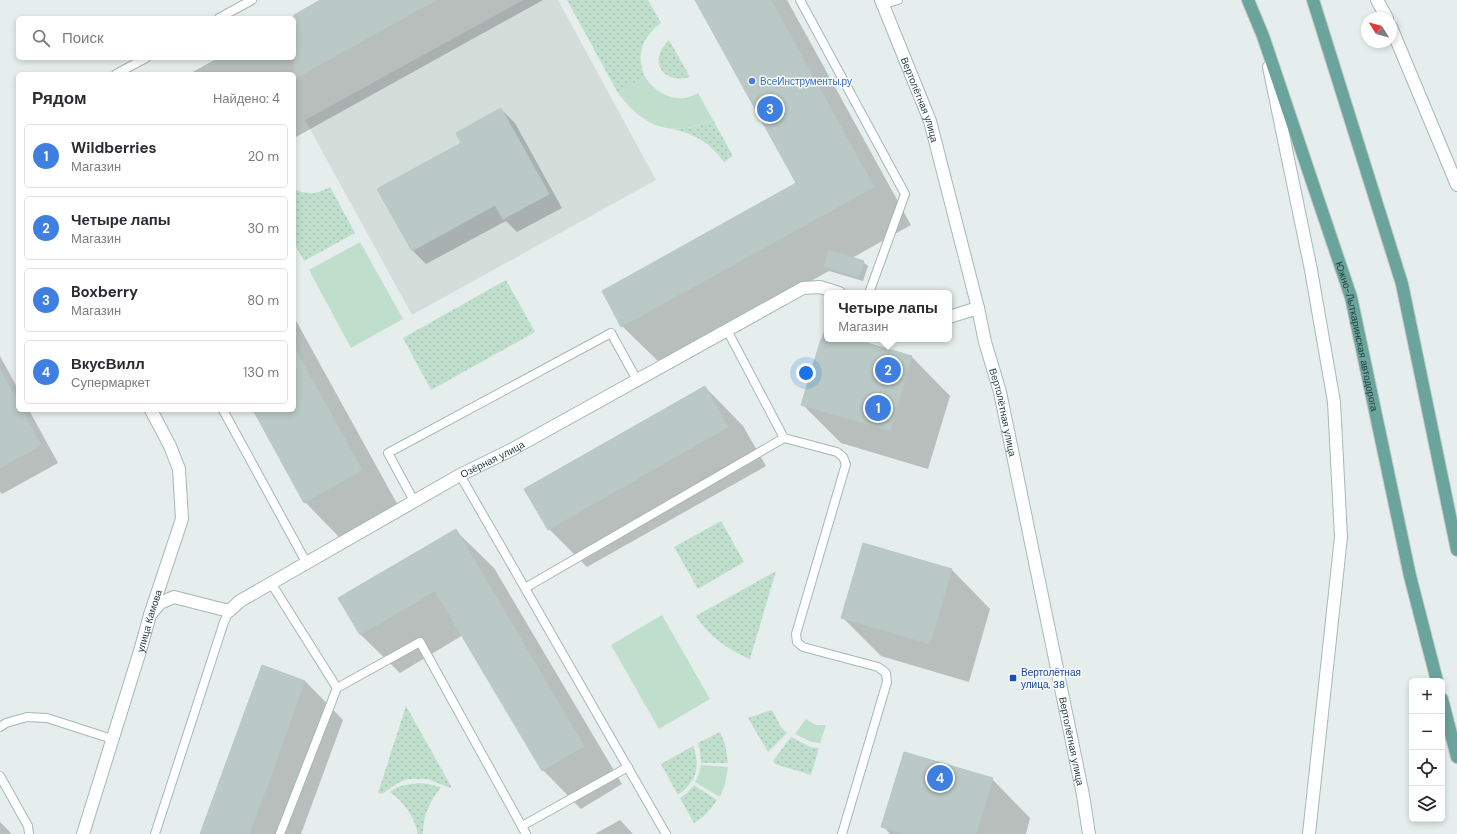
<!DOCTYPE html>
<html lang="ru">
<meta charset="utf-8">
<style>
:root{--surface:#fff;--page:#f7f7f7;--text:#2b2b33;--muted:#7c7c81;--line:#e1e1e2;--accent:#ea580c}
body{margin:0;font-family:"DM Sans",sans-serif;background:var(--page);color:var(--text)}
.controls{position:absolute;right:12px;bottom:12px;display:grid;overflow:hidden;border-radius:6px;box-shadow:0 2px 6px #0003}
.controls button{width:36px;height:36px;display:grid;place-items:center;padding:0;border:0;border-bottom:1px solid var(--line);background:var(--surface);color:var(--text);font:20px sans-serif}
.compass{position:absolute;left:1361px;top:12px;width:36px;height:36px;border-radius:50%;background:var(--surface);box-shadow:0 2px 6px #0003;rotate:307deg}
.you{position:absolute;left:806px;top:373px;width:14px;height:14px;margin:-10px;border:3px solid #fff;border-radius:50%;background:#1a73e8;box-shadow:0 0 0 6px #1a73e833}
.badge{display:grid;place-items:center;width:26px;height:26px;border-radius:50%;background:var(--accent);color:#fff;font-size:13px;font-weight:700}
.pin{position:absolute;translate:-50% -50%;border:2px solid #fff;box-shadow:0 1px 4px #0006}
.popup{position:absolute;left:824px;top:290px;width:128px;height:52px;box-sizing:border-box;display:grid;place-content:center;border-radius:6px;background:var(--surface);filter:drop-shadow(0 1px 3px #0005);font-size:13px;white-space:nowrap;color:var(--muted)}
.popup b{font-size:15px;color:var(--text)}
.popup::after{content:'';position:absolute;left:50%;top:100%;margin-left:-8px;border:8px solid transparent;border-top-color:var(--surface)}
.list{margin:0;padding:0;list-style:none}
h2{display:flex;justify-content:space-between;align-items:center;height:52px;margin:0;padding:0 16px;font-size:17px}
h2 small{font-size:13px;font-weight:400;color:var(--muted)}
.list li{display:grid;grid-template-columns:26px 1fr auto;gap:12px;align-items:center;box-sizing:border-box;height:64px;margin:0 8px 8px;padding:0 8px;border:1px solid var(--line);border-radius:6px}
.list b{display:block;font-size:15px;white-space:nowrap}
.list p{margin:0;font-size:13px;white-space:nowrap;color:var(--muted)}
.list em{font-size:13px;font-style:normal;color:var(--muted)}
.icon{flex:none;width:22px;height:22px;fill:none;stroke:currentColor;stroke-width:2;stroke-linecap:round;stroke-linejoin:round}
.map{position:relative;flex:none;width:1457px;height:834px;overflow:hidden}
.search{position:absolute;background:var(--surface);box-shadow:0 2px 6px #0003;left:16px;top:16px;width:280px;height:44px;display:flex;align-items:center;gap:10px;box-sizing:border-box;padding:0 14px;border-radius:6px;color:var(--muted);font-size:15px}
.panel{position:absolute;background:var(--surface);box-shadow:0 2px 6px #0003;left:16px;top:72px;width:280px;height:340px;border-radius:6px}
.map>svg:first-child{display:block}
.built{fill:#d3dedb}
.park{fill:url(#park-dots)}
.garden{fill:#bfdfcc}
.shadow{fill:#0003}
.building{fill:#bac9c5;stroke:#b7c8c4}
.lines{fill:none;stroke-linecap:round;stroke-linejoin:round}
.lane-casing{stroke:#a7b7b4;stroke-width:10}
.street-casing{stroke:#a7b7b4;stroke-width:14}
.secondary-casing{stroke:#a4bab5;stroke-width:14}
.primary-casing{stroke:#c2cac9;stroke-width:14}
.lane{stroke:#fff;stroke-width:8}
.street{stroke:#fff;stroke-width:12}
.secondary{stroke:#fff;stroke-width:12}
.primary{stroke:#6aa49d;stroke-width:12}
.shop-dot{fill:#3f7fe0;stroke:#f6fbf9;stroke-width:1.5}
.transit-dot{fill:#1a4fb4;stroke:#f6fbf9;stroke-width:1.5}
.labels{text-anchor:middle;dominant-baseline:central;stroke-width:3;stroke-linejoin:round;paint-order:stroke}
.shop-label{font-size:10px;fill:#366cbe;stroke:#f6fbf9;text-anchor:start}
.street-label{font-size:10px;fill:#24413d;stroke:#f6fbf9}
.transit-label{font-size:10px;fill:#164399;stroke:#f6fbf9;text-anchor:start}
</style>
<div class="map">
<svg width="1457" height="834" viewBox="0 0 1457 834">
<defs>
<pattern id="park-dots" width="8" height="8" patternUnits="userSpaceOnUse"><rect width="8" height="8" fill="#bfdfcc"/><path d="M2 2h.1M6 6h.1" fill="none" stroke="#a4c1b0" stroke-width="1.8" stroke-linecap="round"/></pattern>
</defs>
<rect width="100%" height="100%" fill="#e5eeec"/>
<path class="built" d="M 523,0 L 558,0 L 656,180 L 412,315 L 305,120 Z"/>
<g class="park">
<path d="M 567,0 L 648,0 L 661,23 C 641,38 636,55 645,77 L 618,93 Z"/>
<path d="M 669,40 L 690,77 C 661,85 648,59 669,40 Z"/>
<path d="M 713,120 L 733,156 L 724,162 C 709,142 696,135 673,129 C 688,129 700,126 713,120 Z"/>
<path d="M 330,187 L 355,233 L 304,261 L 294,243 L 294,189 C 309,196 316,194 330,187 Z"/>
<path d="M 506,280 L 535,332 L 431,390 L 403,338 Z"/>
<path d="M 721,521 L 744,562 L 698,589 L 674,547 Z"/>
<path d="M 776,571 L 750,659 C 729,650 709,637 696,616 Z"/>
<path d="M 406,706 L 451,786 L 450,788 L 428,779 L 407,779 L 398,783 L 382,794 L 378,793 Z"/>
<path d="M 772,710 L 781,727 L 787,733 L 768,752 L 748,718 Z"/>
<path d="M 720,732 L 725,744 L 728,763 L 701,763 L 700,752 L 698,743 Z"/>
<path d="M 791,737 L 810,747 L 819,748 L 811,775 L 775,764 L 773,761 Z"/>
<path d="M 693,746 C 701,767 696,782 678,795 L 661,764 Z"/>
<path d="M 422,783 L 441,787 C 430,802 423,815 423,834 L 418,834 C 414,816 405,803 390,792 C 399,784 411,784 422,783 Z"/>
<path d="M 694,785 L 717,800 C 711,810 704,817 694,823 L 680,798 L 687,793 Z"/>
</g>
<g class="garden">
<path d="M 645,77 C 657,95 678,105 698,93 L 713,120 C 672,138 644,128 618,93 Z"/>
<path d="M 360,242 L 403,319 L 351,348 L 309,270 Z"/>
<path d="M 662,615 L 710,699 L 659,729 L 611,645 Z"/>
<path d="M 806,719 L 816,725 L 826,725 L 820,743 L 811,742 L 795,734 Z"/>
<path d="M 701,765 L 728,767 L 725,784 L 720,797 L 695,782 L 699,774 Z"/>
</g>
<g class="shadow">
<path d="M 323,0 L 543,0 L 294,138 L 294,74 L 189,74 L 218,58 L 294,58 L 294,18 L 290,18 Z"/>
<path d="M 696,0 L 787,0 L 911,225 L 852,258 L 863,262 L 868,266 L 863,281 L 829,271 L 661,364 L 622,326 L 798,184 Z"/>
<path d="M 501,109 L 515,123 L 562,208 L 517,232 L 506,221 L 426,264 L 413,251 L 379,189 L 462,143 Z"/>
<path d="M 294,317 L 400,509 L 343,541 L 305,502 L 254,410 L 294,410 Z"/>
<path d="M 824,331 L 827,332 L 827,339 L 850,339 L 912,357 L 950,396 L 928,469 L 841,443 L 802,404 Z"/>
<path d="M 0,356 L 18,389 L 18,410 L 29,410 L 58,463 L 2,494 L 0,492 Z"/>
<path d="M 705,387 L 743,426 L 766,466 L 587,567 L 549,529 Z"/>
<path d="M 455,530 L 494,568 L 622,784 L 581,809 L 543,770 L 463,635 L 400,673 L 361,635 L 340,599 Z"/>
<path d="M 864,545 L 952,570 L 990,609 L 969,682 L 881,656 L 842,617 Z"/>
<path d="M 305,681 L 343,720 L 301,834 L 201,834 Z"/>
<path d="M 992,779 L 1030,818 L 1026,834 L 890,834 L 883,826 Z"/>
<path d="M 620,820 L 633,834 L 595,834 Z"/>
<path d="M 0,822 L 9,831 L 11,834 L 0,834 Z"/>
</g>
<g class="building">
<path d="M 320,0 L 436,0 L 294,79 L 294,15 Z"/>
<path d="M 695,0 L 771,0 L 874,187 L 621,327 L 602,291 L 796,183 Z"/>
<path d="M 501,108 L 549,194 L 503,219 L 495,205 L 412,251 L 377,189 L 461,143 L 456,133 Z"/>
<path d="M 829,250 L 864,261 L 859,277 L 824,267 Z"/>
<path d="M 821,339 L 853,339 L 912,356 L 890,431 L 801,405 Z"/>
<path d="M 294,347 L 362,470 L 304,503 L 253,410 L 294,410 Z"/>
<path d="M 0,370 L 18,402 L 18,410 L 22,410 L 41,445 L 0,468 Z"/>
<path d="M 705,386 L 728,427 L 548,530 L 524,489 Z"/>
<path d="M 456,529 L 584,746 L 542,771 L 435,591 L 360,635 L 338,598 Z"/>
<path d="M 863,543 L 952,569 L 930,644 L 841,618 Z"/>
<path d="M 262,665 L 305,681 L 268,784 L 249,834 L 200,834 Z"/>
<path d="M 904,752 L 993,778 L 976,834 L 906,834 L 881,827 Z"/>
</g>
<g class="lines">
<g class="lane-casing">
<g id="lane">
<path d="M 800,0 L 905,194 L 869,293"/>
<path d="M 884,4 L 898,0"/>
<path d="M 219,18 L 252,0"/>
<path d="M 116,74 L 146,58"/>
<path d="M 727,330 L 784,438 L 837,452 L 843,457 L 846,464 L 796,634 L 797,642 L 803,647 L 878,667 L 886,673 L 887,682 L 842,834"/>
<path d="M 223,410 L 306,562"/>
<path d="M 460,475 L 666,834"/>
<path d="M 414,501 L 388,453 L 611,333 L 637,380"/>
<path d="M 271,583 L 337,688"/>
<path d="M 525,588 L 784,438"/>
<path d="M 0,727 L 6,723 L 27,717 L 47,718 L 112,739"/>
<path d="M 0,776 L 28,826 L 29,834"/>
<path d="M 522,826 L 628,767"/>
<path d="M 155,834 L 224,622 L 229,611"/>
<path d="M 280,834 L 337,688 L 420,642 L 526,834"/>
</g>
</g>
<g class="street-casing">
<g id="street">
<path d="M 949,317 L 978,308"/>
<path id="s1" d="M 150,615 L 160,603 L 174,597 L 229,611 L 240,601 L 460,475 L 511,450 L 803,288 L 820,287 L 839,293"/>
<path id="s2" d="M 83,834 L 140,651 L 150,615 L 182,519 L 179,469 L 170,446 L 151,410"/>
</g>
</g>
<g class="secondary-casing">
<g id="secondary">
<path id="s3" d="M 881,0 L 930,121 L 978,308 L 985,342 L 1000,392 L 1083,795 L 1089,834"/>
<path d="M 1377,0 L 1387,18"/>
<path d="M 1391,27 L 1457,185"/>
<path d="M 1269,67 L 1311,270 L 1334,402 L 1341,537 L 1309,834"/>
</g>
</g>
<g class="primary-casing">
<g id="primary">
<path id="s4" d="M 1248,0 L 1263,36 L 1351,297 L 1410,576 L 1437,681"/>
<path d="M 1313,0 L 1402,284 L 1457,550"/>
<path d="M 1442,699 L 1457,757"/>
</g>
</g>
<use href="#lane" class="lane"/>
<use href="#street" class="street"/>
<use href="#secondary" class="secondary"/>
<use href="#primary" class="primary"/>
</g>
<circle class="shop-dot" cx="752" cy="81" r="4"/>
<rect class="transit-dot" x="1009" y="674" width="8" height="8" rx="2"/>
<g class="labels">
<g class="shop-label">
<text x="760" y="81">ВсеИнструменты.ру</text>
</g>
<g class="street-label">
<text stroke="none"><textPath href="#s3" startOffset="107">Вертолётная улица</textPath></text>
<text stroke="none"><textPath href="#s4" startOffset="354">Южно-Лыткаринская автодорога</textPath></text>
<text stroke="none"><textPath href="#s3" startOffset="431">Вертолётная улица</textPath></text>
<text stroke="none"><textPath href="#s1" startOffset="392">Озёрная улица</textPath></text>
<text stroke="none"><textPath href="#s2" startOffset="223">улица Камова</textPath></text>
<text stroke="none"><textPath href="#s3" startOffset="767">Вертолётная улица</textPath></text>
</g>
<g class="transit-label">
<text x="1021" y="672">Вертолётная<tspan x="1021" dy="12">улица, 38</tspan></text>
</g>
</g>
</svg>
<div class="controls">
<button>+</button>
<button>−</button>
<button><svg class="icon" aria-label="locate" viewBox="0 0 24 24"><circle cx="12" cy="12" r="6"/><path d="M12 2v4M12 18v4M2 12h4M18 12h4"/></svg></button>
<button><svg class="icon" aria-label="layers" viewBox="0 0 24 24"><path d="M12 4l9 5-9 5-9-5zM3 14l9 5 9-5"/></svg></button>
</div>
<svg class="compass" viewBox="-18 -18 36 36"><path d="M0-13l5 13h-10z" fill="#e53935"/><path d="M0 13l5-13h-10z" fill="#7c7c81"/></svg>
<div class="you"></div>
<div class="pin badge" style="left:878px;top:408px;background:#3f7fe0">1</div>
<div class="pin badge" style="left:888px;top:370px;background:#3f7fe0">2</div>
<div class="popup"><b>Четыре лапы</b>Магазин</div>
<div class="pin badge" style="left:770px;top:109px;background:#3f7fe0">3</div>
<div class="pin badge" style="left:940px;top:778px;background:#3f7fe0">4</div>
<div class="search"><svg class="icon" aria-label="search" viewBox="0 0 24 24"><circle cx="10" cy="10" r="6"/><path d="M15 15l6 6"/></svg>Поиск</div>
<section class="panel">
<h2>Рядом<small>Найдено: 4</small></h2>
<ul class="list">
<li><span class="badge" style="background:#3f7fe0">1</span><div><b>Wildberries</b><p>Магазин</p></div><em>20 m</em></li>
<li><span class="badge" style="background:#3f7fe0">2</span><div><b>Четыре лапы</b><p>Магазин</p></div><em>30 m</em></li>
<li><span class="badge" style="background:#3f7fe0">3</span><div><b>Boxberry</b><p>Магазин</p></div><em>80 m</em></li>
<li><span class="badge" style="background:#3f7fe0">4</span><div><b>ВкусВилл</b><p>Супермаркет</p></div><em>130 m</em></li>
</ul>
</section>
</div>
